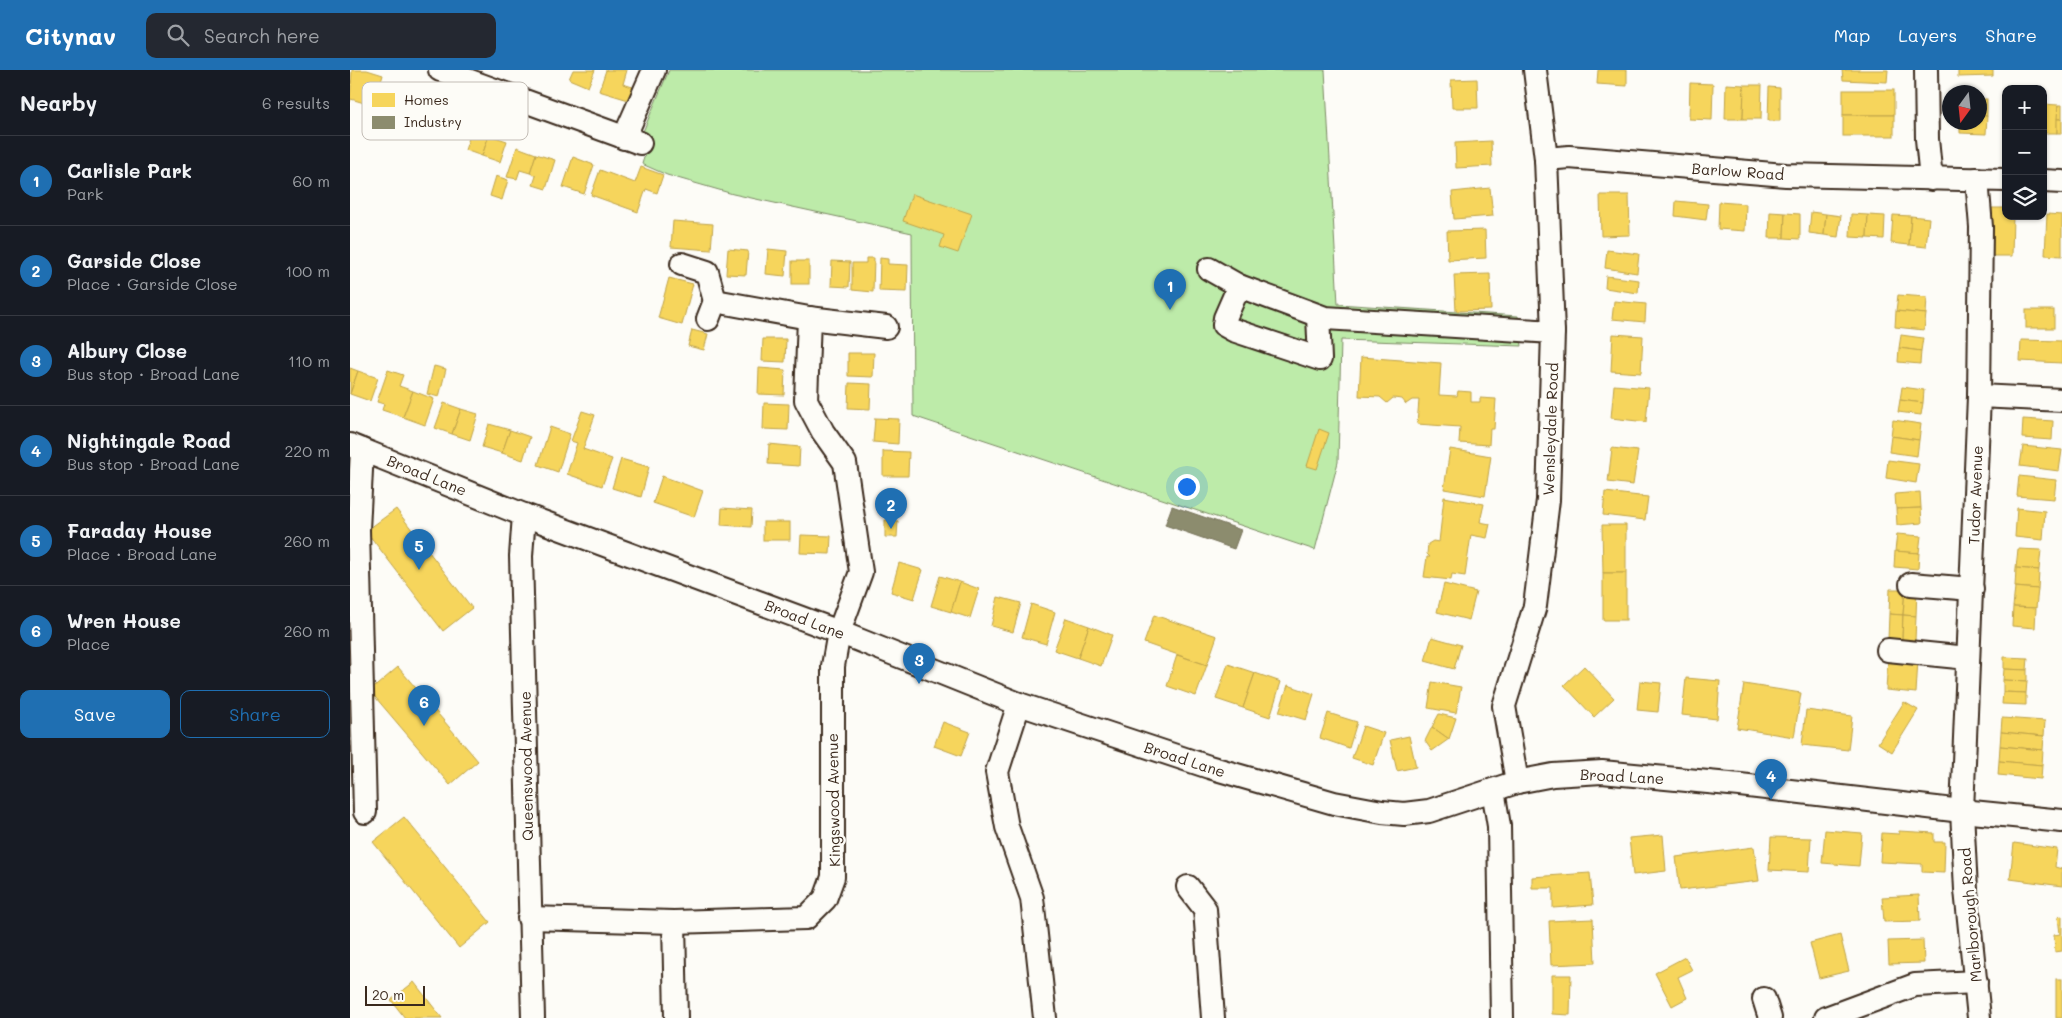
<!DOCTYPE html>
<meta charset="utf-8">
<style>
:root{--surface:#171b24;--page:#242831;--text:#f1f3f6;--muted:#9ea1a6;--line:#363941;--accent:#1f6fb2}
body{margin:0;font-family:Mali,sans-serif;background:var(--page);color:var(--text)}
.controls{position:absolute;right:15px;top:15px;display:grid;overflow:hidden;border-radius:10px;box-shadow:0 1px 4px #0004}
.controls button{width:45px;height:45px;display:grid;place-items:center;padding:0;border:0;border-bottom:1px solid var(--line);background:var(--surface);color:var(--text);font:25px sans-serif}
.compass{position:absolute;left:1592px;top:15px;width:45px;height:45px;border-radius:50%;background:var(--surface);box-shadow:0 1px 4px #0004;rotate:195deg}
.scale{position:absolute;left:15px;bottom:12px;width:60px;box-sizing:border-box;padding-left:5px;border:2px solid #3b2a1e;border-top:0;font-size:14px;line-height:18px;white-space:nowrap;color:#3b2a1e;-webkit-text-stroke:4px #fdfcf7;paint-order:stroke}
.you{position:absolute;left:836px;top:416px;width:18px;height:18px;margin:-12px;border:4px solid #fff;border-radius:50%;background:#1a73e8;box-shadow:0 0 0 8px #1a73e833}
.badge{display:grid;place-items:center;width:32px;height:32px;border-radius:50%;background:var(--accent);color:#fff;font-size:16px;font-weight:700}
.pin{position:absolute;translate:-50% -41px;filter:drop-shadow(0 1px 2px #0008)}
.pin::after{content:'';position:absolute;top:26px;width:18px;height:15px;background:inherit;clip-path:polygon(0 0,100% 0,50% 100%)}
.list{margin:0;padding:0;list-style:none}
h2{display:flex;justify-content:space-between;align-items:center;height:65px;margin:0;padding:0 20px;font-size:21px}
h2 small{font-size:16px;font-weight:400;color:var(--muted)}
.list li{display:grid;grid-template-columns:32px 1fr auto;gap:15px;align-items:center;box-sizing:border-box;height:90px;padding:0 20px;border-top:1px solid var(--line)}
.list b{display:block;font-size:19px;white-space:nowrap}
.list p{margin:0;font-size:16px;white-space:nowrap;color:var(--muted)}
.list em{font-size:16px;font-style:normal;color:var(--muted)}
.actions{display:flex;gap:10px;padding:15px 20px}
.actions a{flex:1;padding:11px 0;border:1px solid var(--accent);border-radius:10px;text-align:center;font-size:18px;color:var(--accent)}
.actions .main{background:var(--accent);color:#fff}
.icon{flex:none;width:28px;height:28px;fill:none;stroke:currentColor;stroke-width:2;stroke-linecap:round;stroke-linejoin:round}
.map{position:relative;flex:none;width:1712px;height:948px;overflow:hidden}
header{display:flex;align-items:center;gap:30px;box-sizing:border-box;height:70px;padding:0 25px;background:var(--accent);color:#fff}
header strong{font-size:24px}
nav{display:flex;gap:28px;margin-inline-start:auto;font-size:18px}
.search{width:350px;height:45px;background:var(--page);display:flex;align-items:center;gap:12px;box-sizing:border-box;padding:0 18px;border-radius:10px;color:var(--muted);font-size:19px}
main{display:flex}
aside{flex:1;background:var(--surface)}
.map>svg:first-child{display:block}
.green{fill:#bdeba9;stroke:#7c8a64}
.homes{fill:#f6d55c;stroke:#bea249}
.industry{fill:#8c8c6e;stroke:#746f56}
.lines{fill:none;stroke-linecap:round;stroke-linejoin:round}
.minor-casing{stroke:#3b2a1e;stroke-width:26}
.minor{stroke:#fdfcf7;stroke-width:22}
.labels{text-anchor:middle;dominant-baseline:central;stroke-width:5;stroke-linejoin:round;paint-order:stroke}
.street-label{font-size:15px;fill:#3b2a1e;stroke:#fdfcf7}
.key{fill:#fdfcf7;stroke:#c3bdb6;stroke-width:1}
.key-label{font-size:14px;fill:#3b2a1e}
</style>
<header>
<strong>Citynav</strong>
<div class="search"><svg class="icon" aria-label="search" viewBox="0 0 24 24"><circle cx="10" cy="10" r="6"/><path d="M15 15l6 6"/></svg>Search here</div>
<nav><a>Map</a><a>Layers</a><a>Share</a></nav>
</header>
<main>
<aside>
<h2>Nearby<small>6 results</small></h2>
<ul class="list">
<li><span class="badge">1</span><div><b>Carlisle Park</b><p>Park</p></div><em>60 m</em></li>
<li><span class="badge">2</span><div><b>Garside Close</b><p>Place · Garside Close</p></div><em>100 m</em></li>
<li><span class="badge">3</span><div><b>Albury Close</b><p>Bus stop · Broad Lane</p></div><em>110 m</em></li>
<li><span class="badge">4</span><div><b>Nightingale Road</b><p>Bus stop · Broad Lane</p></div><em>220 m</em></li>
<li><span class="badge">5</span><div><b>Faraday House</b><p>Place · Broad Lane</p></div><em>260 m</em></li>
<li><span class="badge">6</span><div><b>Wren House</b><p>Place</p></div><em>260 m</em></li>
</ul>
<div class="actions"><a class="main">Save</a><a>Share</a></div>
</aside>
<div class="map">
<svg width="1712" height="948" viewBox="0 0 1712 948">
<rect width="100%" height="100%" fill="#fdfcf7"/>
<filter id="ink" filterUnits="userSpaceOnUse"><feTurbulence type="fractalNoise" baseFrequency=".02" numOctaves="2"/><feDisplacementMap in="SourceGraphic" scale="10" xChannelSelector="R" yChannelSelector="G"/><feConvolveMatrix kernelMatrix="1 2 1 2 8 2 1 2 1" color-interpolation-filters="sRGB"/></filter>
<g filter="url(#ink)">
<path class="green" d="M 319,0 L 975,0 L 988,234 L 1168,246 L 1172,276 L 991,270 L 988,392 L 965,480 L 563,346 L 562,163 L 383,124 L 317,105 L 292,94 L 300,68 L 292,64 Z"/>
<g class="homes">
<path d="M 2,0 L 17,0 L 33,5 L 24,36 L 1,29 L 0,32 Z"/>
<path d="M 223,0 L 245,0 L 238,17 L 219,9 Z"/>
<path d="M 256,0 L 277,0 L 273,14 L 289,19 L 285,32 L 249,21 Z"/>
<path d="M 1248,0 L 1277,0 L 1277,16 L 1247,14 Z"/>
<path d="M 1492,0 L 1538,0 L 1537,12 L 1493,10 Z"/>
<path d="M 1608,0 L 1643,0 L 1643,6 L 1608,7 Z"/>
<path d="M 1127,9 L 1128,38 L 1102,38 L 1101,10 Z"/>
<path d="M 1340,13 L 1363,14 L 1362,50 L 1339,49 Z"/>
<path d="M 1376,14 L 1394,15 L 1393,49 L 1375,49 Z"/>
<path d="M 1394,15 L 1412,15 L 1411,49 L 1393,49 Z"/>
<path d="M 1419,17 L 1430,18 L 1430,51 L 1418,51 Z"/>
<rect x="1493" y="20" width="51" height="25"/>
<rect x="1630" y="29" width="7" height="17"/>
<path d="M 1693,34 L 1708,35 L 1707,63 L 1693,63 Z"/>
<path d="M 1708,35 L 1712,35 L 1712,49 L 1707,49 Z"/>
<rect x="1493" y="45" width="51" height="21"/>
<path d="M 1630,46 L 1637,46 L 1636,64 L 1610,63 L 1610,52 L 1630,52 Z"/>
<rect x="1707" y="49" width="5" height="14"/>
<path d="M 122,59 L 139,65 L 132,86 L 115,80 Z"/>
<path d="M 139,65 L 157,71 L 150,92 L 132,86 Z"/>
<path d="M 1141,71 L 1142,96 L 1106,98 L 1105,73 Z"/>
<path d="M 167,77 L 186,84 L 180,103 L 170,100 L 167,109 L 157,107 Z"/>
<path d="M 186,84 L 205,90 L 196,119 L 183,115 L 186,106 L 180,103 Z"/>
<path d="M 223,87 L 244,95 L 234,124 L 213,117 Z"/>
<path d="M 291,97 L 313,105 L 307,123 L 296,119 L 288,142 L 241,125 L 250,100 L 285,113 Z"/>
<path d="M 146,106 L 158,110 L 152,130 L 140,126 Z"/>
<path d="M 1140,118 L 1143,146 L 1104,149 L 1102,122 Z"/>
<path d="M 562,124 L 622,144 L 608,183 L 590,177 L 594,165 L 553,151 Z"/>
<path d="M 1250,125 L 1279,125 L 1280,165 L 1251,166 Z"/>
<path d="M 1326,131 L 1358,134 L 1356,150 L 1325,146 Z"/>
<path d="M 1369,132 L 1396,134 L 1395,161 L 1368,159 Z"/>
<path d="M 1642,138 L 1656,138 L 1656,146 L 1663,146 L 1662,186 L 1642,186 Z"/>
<path d="M 1420,142 L 1435,143 L 1434,168 L 1419,168 Z"/>
<path d="M 1461,142 L 1476,144 L 1474,165 L 1459,163 Z"/>
<path d="M 1435,143 L 1450,144 L 1450,169 L 1434,168 Z"/>
<path d="M 1476,144 L 1491,146 L 1488,167 L 1474,165 Z"/>
<path d="M 1501,144 L 1518,145 L 1517,168 L 1500,167 Z"/>
<path d="M 1697,144 L 1712,145 L 1712,186 L 1695,185 Z"/>
<path d="M 1518,145 L 1535,146 L 1534,169 L 1517,168 Z"/>
<path d="M 1543,145 L 1561,146 L 1559,175 L 1541,173 Z"/>
<path d="M 1561,146 L 1579,148 L 1576,177 L 1559,175 Z"/>
<path d="M 323,151 L 363,154 L 361,180 L 321,177 Z"/>
<path d="M 1135,160 L 1136,188 L 1098,190 L 1097,161 Z"/>
<path d="M 378,179 L 398,181 L 396,205 L 376,204 Z"/>
<path d="M 418,179 L 437,181 L 435,206 L 416,204 Z"/>
<path d="M 1257,180 L 1289,184 L 1287,203 L 1255,198 Z"/>
<path d="M 516,188 L 524,188 L 523,222 L 502,220 L 502,193 L 516,193 Z"/>
<path d="M 530,188 L 538,189 L 538,194 L 558,195 L 557,222 L 529,221 Z"/>
<rect x="442" y="191" width="17" height="23"/>
<path d="M 482,191 L 500,192 L 499,217 L 481,216 Z"/>
<path d="M 1140,204 L 1141,240 L 1106,241 L 1104,205 Z"/>
<path d="M 1256,206 L 1289,210 L 1288,223 L 1255,218 Z"/>
<path d="M 319,208 L 343,214 L 332,255 L 308,248 Z"/>
<path d="M 1548,225 L 1577,227 L 1576,244 L 1546,241 Z"/>
<path d="M 1264,231 L 1296,234 L 1295,252 L 1262,249 Z"/>
<rect x="1676" y="240" width="28" height="18"/>
<path d="M 1546,241 L 1576,244 L 1574,260 L 1545,257 Z"/>
<path d="M 342,260 L 358,264 L 354,280 L 338,276 Z"/>
<path d="M 1263,264 L 1293,266 L 1291,303 L 1261,301 Z"/>
<path d="M 1551,265 L 1573,268 L 1571,281 L 1549,278 Z"/>
<path d="M 413,269 L 436,269 L 435,292 L 412,291 Z"/>
<path d="M 1671,270 L 1712,271 L 1712,293 L 1670,291 Z"/>
<path d="M 1549,278 L 1571,281 L 1570,294 L 1548,292 Z"/>
<path d="M 498,283 L 524,283 L 523,307 L 498,306 Z"/>
<path d="M 1011,287 L 1091,293 L 1089,325 L 1107,326 L 1108,321 L 1121,322 L 1121,332 L 1130,332 L 1130,328 L 1146,329 L 1144,359 L 1140,359 L 1139,375 L 1109,373 L 1110,357 L 1067,354 L 1069,330 L 1062,330 L 1056,334 L 1052,329 L 1043,328 L 1037,333 L 1030,327 L 1009,326 Z"/>
<path d="M 84,296 L 96,299 L 89,327 L 77,324 Z"/>
<path d="M 0,298 L 8,301 L 0,324 Z"/>
<path d="M 409,298 L 435,300 L 434,325 L 408,324 Z"/>
<path d="M 38,300 L 53,305 L 49,316 L 63,321 L 53,347 L 32,340 L 34,334 L 27,332 Z"/>
<path d="M 8,301 L 28,308 L 20,331 L 0,324 Z"/>
<path d="M 499,313 L 521,314 L 520,339 L 498,338 Z"/>
<path d="M 1264,315 L 1299,318 L 1296,352 L 1261,348 Z"/>
<path d="M 1552,317 L 1574,320 L 1573,333 L 1550,330 Z"/>
<path d="M 63,321 L 84,329 L 75,355 L 53,347 Z"/>
<path d="M 1550,330 L 1573,333 L 1571,345 L 1548,342 Z"/>
<path d="M 94,333 L 111,339 L 102,364 L 85,358 Z"/>
<path d="M 414,333 L 439,334 L 438,360 L 413,359 Z"/>
<path d="M 111,339 L 128,344 L 120,370 L 102,364 Z"/>
<path d="M 232,341 L 245,345 L 233,379 L 262,389 L 252,416 L 217,404 L 227,373 L 221,371 Z"/>
<path d="M 525,348 L 549,349 L 548,374 L 523,372 Z"/>
<path d="M 1673,349 L 1703,351 L 1702,370 L 1672,368 Z"/>
<path d="M 1543,350 L 1571,354 L 1569,370 L 1541,366 Z"/>
<path d="M 139,354 L 160,360 L 152,383 L 132,377 Z"/>
<path d="M 200,357 L 220,364 L 208,402 L 188,395 Z"/>
<path d="M 969,359 L 979,363 L 967,399 L 957,396 Z"/>
<path d="M 160,360 L 180,367 L 173,390 L 152,383 Z"/>
<path d="M 1541,366 L 1569,370 L 1567,386 L 1539,382 Z"/>
<path d="M 419,374 L 450,377 L 449,396 L 418,394 Z"/>
<path d="M 1673,376 L 1712,380 L 1709,401 L 1670,396 Z"/>
<path d="M 1262,378 L 1288,381 L 1283,415 L 1258,412 Z"/>
<path d="M 1100,379 L 1141,386 L 1135,426 L 1094,419 Z"/>
<path d="M 533,381 L 559,382 L 558,406 L 533,406 Z"/>
<path d="M 271,389 L 299,397 L 291,427 L 262,418 Z"/>
<path d="M 1538,390 L 1569,394 L 1566,413 L 1536,408 Z"/>
<path d="M 312,406 L 353,421 L 344,447 L 303,433 Z"/>
<path d="M 1669,406 L 1706,410 L 1704,429 L 1667,426 Z"/>
<path d="M 1255,422 L 1298,427 L 1295,450 L 1253,445 Z"/>
<path d="M 1570,422 L 1571,438 L 1546,439 L 1545,424 Z"/>
<path d="M 1094,427 L 1134,434 L 1130,452 L 1140,454 L 1137,468 L 1121,465 L 1115,506 L 1102,504 L 1101,510 L 1074,507 L 1077,487 L 1080,487 L 1077,484 L 1078,474 L 1083,471 L 1089,472 Z"/>
<path d="M 372,438 L 402,440 L 401,457 L 371,455 Z"/>
<path d="M 1571,438 L 1572,453 L 1547,455 L 1546,439 Z"/>
<path d="M 1667,438 L 1695,441 L 1693,470 L 1665,467 Z"/>
<path d="M 46,439 L 122,538 L 93,561 L 16,461 Z"/>
<path d="M 535,450 L 548,451 L 547,467 L 535,467 Z"/>
<rect x="413" y="452" width="27" height="18"/>
<path d="M 1252,455 L 1276,455 L 1276,503 L 1253,503 Z"/>
<path d="M 1547,464 L 1571,466 L 1569,483 L 1545,481 Z"/>
<path d="M 451,465 L 481,466 L 480,484 L 450,483 Z"/>
<path d="M 1668,479 L 1691,480 L 1689,500 L 1666,498 Z"/>
<path d="M 1545,481 L 1569,483 L 1568,499 L 1544,497 Z"/>
<path d="M 549,493 L 573,500 L 564,529 L 541,522 Z"/>
<path d="M 1666,498 L 1689,500 L 1688,519 L 1665,517 Z"/>
<rect x="1253" y="503" width="23" height="47"/>
<path d="M 590,506 L 610,512 L 601,542 L 581,536 Z"/>
<path d="M 610,512 L 629,519 L 620,548 L 601,542 Z"/>
<path d="M 1094,514 L 1126,522 L 1119,550 L 1087,542 Z"/>
<path d="M 1665,517 L 1688,519 L 1686,538 L 1663,537 Z"/>
<path d="M 1540,519 L 1555,519 L 1553,545 L 1539,544 Z"/>
<path d="M 1555,519 L 1567,520 L 1566,546 L 1553,545 Z"/>
<path d="M 648,527 L 671,533 L 663,562 L 641,556 Z"/>
<path d="M 681,534 L 705,542 L 696,574 L 672,567 Z"/>
<path d="M 1663,537 L 1686,538 L 1685,558 L 1662,556 Z"/>
<path d="M 1539,544 L 1553,545 L 1552,570 L 1538,569 Z"/>
<path d="M 804,545 L 867,566 L 857,595 L 794,573 Z"/>
<path d="M 1553,545 L 1566,546 L 1565,571 L 1552,570 Z"/>
<path d="M 716,548 L 739,556 L 728,588 L 704,580 Z"/>
<path d="M 739,556 L 762,565 L 751,596 L 728,588 Z"/>
<path d="M 1082,567 L 1111,575 L 1104,599 L 1075,591 Z"/>
<path d="M 827,585 L 857,595 L 846,626 L 817,616 Z"/>
<path d="M 1654,587 L 1678,588 L 1677,600 L 1654,599 Z"/>
<path d="M 1538,588 L 1568,590 L 1566,623 L 1536,620 Z"/>
<path d="M 878,594 L 905,603 L 893,638 L 866,629 Z"/>
<path d="M 1234,596 L 1264,628 L 1244,647 L 1214,615 Z"/>
<path d="M 48,597 L 128,691 L 100,715 L 20,621 Z"/>
<path d="M 1654,599 L 1677,600 L 1677,611 L 1653,610 Z"/>
<path d="M 905,603 L 931,612 L 920,647 L 893,638 Z"/>
<path d="M 1336,608 L 1370,611 L 1367,649 L 1332,645 Z"/>
<path d="M 1653,610 L 1677,611 L 1676,623 L 1653,622 Z"/>
<path d="M 1290,611 L 1311,613 L 1308,642 L 1287,640 Z"/>
<path d="M 1082,612 L 1111,617 L 1106,643 L 1078,638 Z"/>
<path d="M 1394,614 L 1451,623 L 1444,667 L 1387,658 Z"/>
<path d="M 938,615 L 964,624 L 956,650 L 929,642 Z"/>
<path d="M 1653,622 L 1676,623 L 1676,635 L 1652,634 Z"/>
<path d="M 1554,632 L 1568,640 L 1542,682 L 1528,673 Z"/>
<path d="M 1456,640 L 1502,646 L 1498,680 L 1452,675 Z"/>
<path d="M 978,643 L 1007,652 L 999,678 L 970,668 Z"/>
<path d="M 1089,644 L 1106,648 L 1099,669 L 1082,657 Z"/>
<path d="M 1652,648 L 1695,651 L 1694,666 L 1651,662 Z"/>
<path d="M 593,652 L 620,662 L 611,686 L 584,676 Z"/>
<path d="M 1013,656 L 1034,663 L 1023,695 L 1002,688 Z"/>
<path d="M 1082,657 L 1099,669 L 1082,681 L 1075,671 Z"/>
<path d="M 1651,662 L 1694,666 L 1693,680 L 1650,676 Z"/>
<path d="M 1059,666 L 1066,697 L 1047,701 L 1040,670 Z"/>
<path d="M 1650,676 L 1693,680 L 1692,695 L 1649,691 Z"/>
<path d="M 1649,691 L 1692,695 L 1691,709 L 1648,705 Z"/>
<path d="M 54,747 L 140,852 L 109,878 L 23,772 Z"/>
<path d="M 1475,760 L 1512,763 L 1509,796 L 1472,793 Z"/>
<path d="M 1549,761 L 1584,763 L 1584,772 L 1595,772 L 1594,803 L 1572,802 L 1572,794 L 1530,792 L 1532,763 L 1549,764 Z"/>
<path d="M 1313,765 L 1316,801 L 1283,805 L 1279,768 Z"/>
<path d="M 1421,767 L 1461,768 L 1459,802 L 1419,800 Z"/>
<path d="M 1664,773 L 1707,779 L 1705,797 L 1712,799 L 1712,816 L 1660,809 Z"/>
<path d="M 1404,777 L 1409,811 L 1330,820 L 1326,787 Z"/>
<path d="M 1240,803 L 1243,835 L 1203,838 L 1203,818 L 1182,818 L 1182,807 Z"/>
<path d="M 1569,825 L 1570,851 L 1534,852 L 1532,827 Z"/>
<path d="M 1712,846 L 1712,881 L 1705,882 L 1704,865 L 1710,864 L 1708,847 Z"/>
<path d="M 1243,849 L 1245,893 L 1201,895 L 1199,851 Z"/>
<path d="M 1490,865 L 1499,901 L 1469,908 L 1460,873 Z"/>
<path d="M 1573,870 L 1574,893 L 1539,894 L 1538,871 Z"/>
<path d="M 1335,887 L 1342,900 L 1328,907 L 1337,928 L 1322,936 L 1305,903 Z"/>
<path d="M 1202,905 L 1221,905 L 1220,945 L 1202,944 Z"/>
<rect x="1706" y="909" width="6" height="39"/>
<path d="M 64,912 L 92,948 L 55,948 L 41,930 Z"/>
</g>
<path class="industry" d="M 822,436 L 891,460 L 884,479 L 815,455 Z"/>
<g class="lines">
<g class="minor-casing">
<g id="minor">
<path d="M 90,0 L 290,73"/>
<path d="M 1576,0 L 1577,69 L 1581,109"/>
<path d="M 274,68 L 304,0"/>
<path d="M 1196,89 L 1219,87 L 1436,105 L 1656,110"/>
<path d="M 1627,109 L 1631,157 L 1629,326 L 1612,741 L 1616,820 L 1629,948"/>
<path d="M 1693,111 L 1712,112"/>
<path d="M 332,194 L 357,202 L 365,231"/>
<path d="M 859,199 L 889,216 L 975,248 L 1203,262"/>
<path d="M 889,216 L 875,248 L 874,255 L 883,260 L 970,289 L 968,246"/>
<path d="M 358,249 L 365,231 L 459,248 L 536,257"/>
<path d="M 1629,326 L 1712,330"/>
<path d="M 0,375 L 174,445 L 489,562 L 669,634 L 859,697 L 984,733 L 1032,742 L 1054,744 L 1079,741 L 1167,712 L 1203,705 L 1252,702 L 1390,715 L 1612,741 L 1712,751"/>
<path d="M 12,380 L 8,460 L 15,742"/>
<path d="M 174,445 L 171,486 L 183,948"/>
<path d="M 1561,514 L 1622,519"/>
<path d="M 1538,580 L 1618,588"/>
<path d="M 669,634 L 647,702 L 657,757 L 682,828 L 695,948"/>
<path d="M 1167,712 L 1154,636 L 1185,536 L 1198,430 L 1203,262 L 1196,89 L 1185,0"/>
<path d="M 1143,720 L 1149,756 L 1152,948"/>
<path d="M 838,817 L 855,839 L 863,948"/>
<path d="M 179,848 L 324,852 L 456,848 L 475,829 L 483,807 L 483,596 L 489,562 L 511,502 L 495,393 L 473,362 L 456,330 L 459,248"/>
<path d="M 324,852 L 326,948"/>
<path d="M 1414,929 L 1420,948"/>
<path d="M 1476,948 L 1565,915 L 1626,912"/>
</g>
</g>
<use href="#minor" class="minor"/>
</g>
</g>
<g class="labels">
<g class="street-label">
<text transform="translate(1388 101) rotate(4)">Barlow Road</text>
<text transform="translate(1200 359) rotate(-88)">Wensleydale Road</text>
<text transform="translate(77 405) rotate(22)">Broad Lane</text>
<text transform="translate(1625 425) rotate(-88)">Tudor Avenue</text>
<text transform="translate(455 549) rotate(21)">Broad Lane</text>
<text transform="translate(835 689) rotate(18)">Broad Lane</text>
<text transform="translate(176 696) rotate(-91)">Queenswood Avenue</text>
<text transform="translate(1272 706) rotate(3)">Broad Lane</text>
<text transform="translate(483 730) rotate(-91)">Kingswood Avenue</text>
<text transform="translate(1620 845) rotate(-95)">Marlborough Road</text>
</g>
</g>
<rect x="12" y="12" width="166" height="58" rx="8" class="key"/>
<rect x="22" y="23" width="23" height="14" fill="#f6d55c"/>
<rect x="22" y="46" width="23" height="13" fill="#8c8c6e"/>
<g class="key-label">
<text x="54" y="35">Homes</text>
<text x="54" y="57">Industry</text>
</g>
</svg>
<div class="controls">
<button>+</button>
<button>−</button>
<button><svg class="icon" aria-label="layers" viewBox="0 0 24 24"><path d="M12 4l9 5-9 5-9-5zM3 14l9 5 9-5"/></svg></button>
</div>
<svg class="compass" viewBox="-18 -18 36 36"><path d="M0-13l5 13h-10z" fill="#e53935"/><path d="M0 13l5-13h-10z" fill="#9ea1a6"/></svg>
<div class="scale">20 m</div>
<div class="you"></div>
<div class="pin badge" style="left:820px;top:240px">1</div>
<div class="pin badge" style="left:541px;top:459px">2</div>
<div class="pin badge" style="left:569px;top:614px">3</div>
<div class="pin badge" style="left:1421px;top:730px">4</div>
<div class="pin badge" style="left:69px;top:500px">5</div>
<div class="pin badge" style="left:74px;top:656px">6</div>
</div>
</main>
